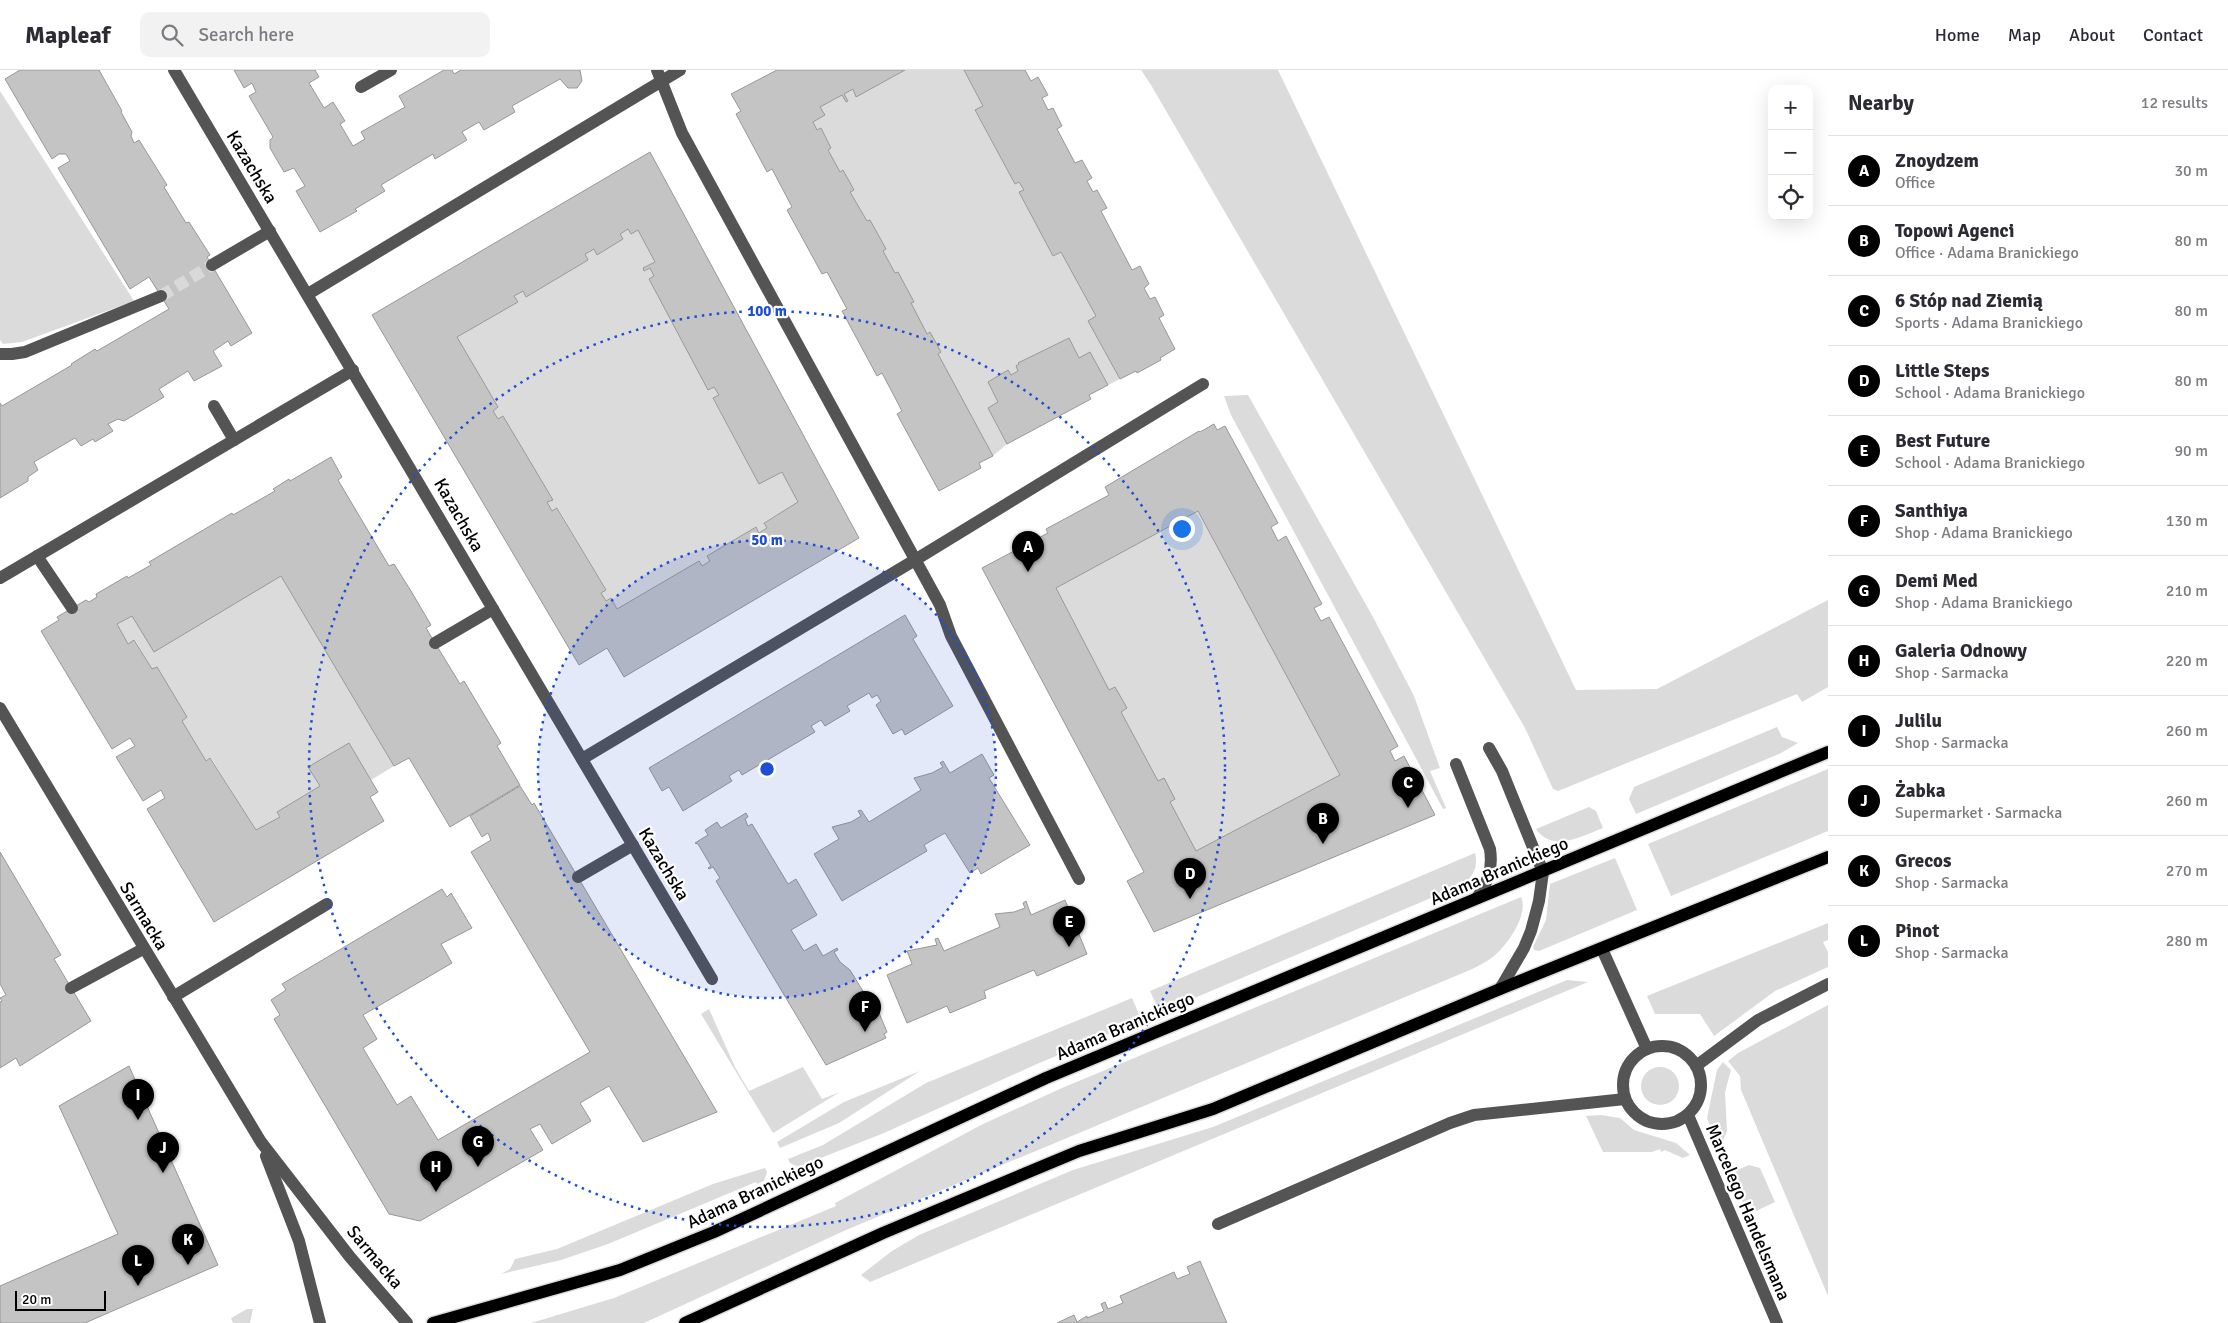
<!DOCTYPE html>
<meta charset="utf-8">
<style>
:root{--surface:#fff;--page:#f2f2f3;--text:#2b2b33;--muted:#7c7c81;--line:#e1e1e2;--accent:#000}
body{margin:0;font-family:Signika,sans-serif;background:var(--page);color:var(--text)}
.controls{position:absolute;right:15px;top:15px;display:grid;overflow:hidden;border-radius:10px;box-shadow:0 5px 20px #0002}
.controls button{width:45px;height:45px;display:grid;place-items:center;padding:0;border:0;border-bottom:1px solid var(--line);background:var(--surface);color:var(--text);font:25px sans-serif}
.scale{position:absolute;left:15px;bottom:12px;width:91px;box-sizing:border-box;padding-left:5px;border:2px solid #000;border-top:0;font-size:14px;line-height:18px;white-space:nowrap;color:#000;-webkit-text-stroke:4px #fff;paint-order:stroke}
.you{position:absolute;left:1181px;top:458px;width:18px;height:18px;margin:-12px;border:4px solid #fff;border-radius:50%;background:#1a73e8;box-shadow:0 0 0 8px #1a73e833}
.badge{display:grid;place-items:center;width:32px;height:32px;border-radius:50%;background:var(--accent);color:#fff;font-size:16px;font-weight:700}
.pin{position:absolute;translate:-50% -41px;filter:drop-shadow(0 1px 2px #0008)}
.pin::after{content:'';position:absolute;top:26px;width:18px;height:15px;background:inherit;clip-path:polygon(0 0,100% 0,50% 100%)}
.list{margin:0;padding:0;list-style:none}
h2{display:flex;justify-content:space-between;align-items:center;height:65px;margin:0;padding:0 20px;font-size:21px}
h2 small{font-size:16px;font-weight:400;color:var(--muted)}
.list li{display:grid;grid-template-columns:32px 1fr auto;gap:15px;align-items:center;box-sizing:border-box;height:70px;padding:0 20px;border-top:1px solid var(--line)}
.list b{display:block;font-size:19px;white-space:nowrap}
.list p{margin:0;font-size:16px;white-space:nowrap;color:var(--muted)}
.list em{font-size:16px;font-style:normal;color:var(--muted)}
.icon{flex:none;width:28px;height:28px;fill:none;stroke:currentColor;stroke-width:2;stroke-linecap:round;stroke-linejoin:round}
.map{position:relative;flex:none;width:1828px;height:1253px;overflow:hidden}
header{display:flex;align-items:center;gap:30px;box-sizing:border-box;height:70px;padding:0 25px;background:var(--surface);border-bottom:1px solid var(--line)}
header strong{font-size:24px}
nav{display:flex;gap:28px;margin-inline-start:auto;font-size:18px}
.search{width:350px;height:45px;background:var(--page);display:flex;align-items:center;gap:12px;box-sizing:border-box;padding:0 18px;border-radius:10px;color:var(--muted);font-size:19px}
main{display:flex}
aside{flex:1;background:var(--surface)}
.map>svg:first-child{display:block}
.green{fill:#dbdbdb}
.building{fill:#c4c4c4;stroke:#989898;fill-rule:evenodd}
.lines{fill:none;stroke-linecap:round;stroke-linejoin:round}
.minor-tunnel{stroke:#d9d9d9;stroke-width:12;stroke-dasharray:12 6;stroke-linecap:butt}
.major-casing{stroke:#dbdbdb;stroke-width:15}
.minor{stroke:#545454;stroke-width:12}
.major{stroke:#000;stroke-width:12}
.ring{fill:none;stroke:#1d4ed8;stroke-width:2.5;stroke-dasharray:2.5 5}
.labels{text-anchor:middle;dominant-baseline:central;stroke-width:4.5;stroke-linejoin:round;paint-order:stroke}
.street-label{font-size:18px;fill:#000;stroke:#fff}
.centre{fill:#1d4ed8;stroke:#fff;stroke-width:2.5}
.ring-label{font-size:15px;text-anchor:middle;font-weight:bold;fill:#1d4ed8;stroke:#fff;stroke-width:4.5;stroke-linejoin:round;paint-order:stroke}
</style>
<header>
<strong>Mapleaf</strong>
<div class="search"><svg class="icon" aria-label="search" viewBox="0 0 24 24"><circle cx="10" cy="10" r="6"/><path d="M15 15l6 6"/></svg>Search here</div>
<nav><a>Home</a><a>Map</a><a>About</a><a>Contact</a></nav>
</header>
<main>
<div class="map">
<svg width="1828" height="1253" viewBox="0 0 1828 1253">
<rect width="100%" height="100%" fill="#fff"/>
<g class="green">
<path d="M 905,0 L 964,0 L 983,36 L 975,41 L 1015,114 L 1019,112 L 1024,120 L 1019,122 L 1053,186 L 1061,182 L 1096,246 L 1088,251 L 1120,309 L 1108,315 L 1090,283 L 1079,288 L 1068,268 L 1019,293 L 1018,301 L 1011,305 L 1008,301 L 988,312 L 998,332 L 988,338 L 1007,374 L 993,386 L 938,284 L 941,282 L 930,262 L 927,264 L 911,233 L 914,232 L 898,202 L 895,203 L 883,181 L 886,179 L 870,150 L 867,151 L 850,122 L 843,100 L 840,102 L 828,80 L 831,78 L 821,58 L 817,60 L 813,52 L 820,37 L 842,25 L 846,32 L 848,31 L 844,24 L 853,19 L 857,26 Z"/>
<path d="M 1141,0 L 1278,0 L 1576,620 L 1657,619 L 1828,530 L 1828,617 L 1802,632 L 1797,624 L 1558,721 L 1553,719 L 1525,658 L 1151,15 Z"/>
<path d="M 0,21 L 134,231 L 22,272 L 3,274 L 0,270 Z"/>
<path d="M 628,159 L 631,164 L 638,160 L 655,192 L 643,198 L 645,201 L 650,198 L 654,206 L 649,209 L 708,319 L 714,317 L 719,325 L 713,329 L 759,413 L 782,402 L 798,432 L 764,452 L 767,458 L 759,463 L 755,457 L 707,486 L 710,491 L 702,496 L 699,491 L 617,539 L 611,529 L 606,531 L 601,523 L 606,520 L 558,438 L 552,441 L 547,432 L 552,429 L 503,346 L 498,349 L 493,341 L 498,337 L 457,267 L 518,232 L 514,226 L 523,221 L 526,227 L 588,190 L 585,184 L 594,179 L 597,185 L 623,169 L 620,164 Z"/>
<path d="M 1248,325 L 1373,547 L 1414,626 L 1440,698 L 1430,701 L 1446,738 L 1443,739 L 1419,694 L 1231,345 L 1224,326 Z"/>
<path d="M 1198,441 L 1340,705 L 1196,781 L 1170,732 L 1174,729 L 1158,711 L 1121,642 L 1126,638 L 1109,620 L 1056,518 Z"/>
<path d="M 281,506 L 394,696 L 371,710 L 349,673 L 308,697 L 320,716 L 277,742 L 280,747 L 256,760 L 211,688 L 206,691 L 182,651 L 187,647 L 157,597 L 152,599 L 135,570 L 128,574 L 117,554 L 132,546 Z"/>
<path d="M 1777,657 L 1782,667 L 1798,673 L 1781,683 L 1636,744 L 1629,729 L 1634,717 Z"/>
<path d="M 1828,699 L 1828,761 L 1671,826 L 1648,774 Z"/>
<path d="M 1589,737 L 1596,741 L 1603,758 C 1582,766 1552,783 1536,759 Z"/>
<path d="M 1475,783 C 1478,796 1474,805 1464,814 L 1166,940 L 1157,936 L 1150,921 Z"/>
<path d="M 1615,788 L 1637,840 L 1539,881 L 1534,880 L 1533,877 L 1546,850 L 1550,814 Z"/>
<path d="M 1521,827 C 1529,845 1507,875 1494,886 C 1487,892 1478,896 1470,900 L 846,1160 L 644,1253 L 531,1253 L 614,1228 L 836,1136 L 835,1133 L 981,1055 L 1062,1018 Z"/>
<path d="M 1828,853 L 1828,870 L 1823,872 L 1828,882 L 1828,897 L 1775,921 L 1714,966 L 1700,944 L 1655,944 L 1647,926 Z"/>
<path d="M 1567,910 L 1588,912 L 870,1212 L 861,1205 L 892,1181 L 919,1165 L 1073,1100 L 1213,1057 Z"/>
<path d="M 1132,928 L 1139,944 L 1135,953 L 1037,994 L 884,1063 L 798,1097 L 790,1093 L 788,1089 L 823,1075 L 926,1013 Z"/>
<path d="M 1828,935 L 1828,1226 L 1741,1020 L 1740,1006 L 1728,991 L 1738,983 Z"/>
<path d="M 709,939 L 735,997 L 749,1021 L 803,997 L 822,1029 L 840,1022 L 773,1063 L 701,944 Z"/>
<path d="M 1723,992 L 1731,1000 L 1725,1022 L 1727,1061 L 1723,1071 L 1717,1074 L 1707,1048 L 1717,1000 Z"/>
<circle cx="1660" cy="1016" r="19"/>
<path d="M 920,1001 L 839,1053 L 780,1078 L 777,1072 L 844,1032 Z"/>
<path d="M 1601,1045 L 1620,1048 L 1634,1060 L 1676,1073 L 1690,1085 L 1683,1088 L 1665,1080 L 1661,1082 L 1660,1079 L 1652,1082 L 1603,1082 L 1586,1046 Z"/>
<path d="M 1749,1095 L 1760,1098 L 1775,1132 L 1754,1142 L 1745,1138 L 1730,1103 Z"/>
<path d="M 765,1098 L 767,1102 L 764,1111 L 757,1114 L 756,1112 L 608,1174 L 561,1190 L 501,1204 L 510,1199 L 515,1189 L 557,1179 L 713,1114 Z"/>
<path d="M 247,1239 L 253,1239 L 250,1253 L 233,1253 L 231,1248 Z"/>
</g>
<g class="building">
<path d="M 20,0 L 99,0 L 122,41 L 121,42 L 132,62 L 131,66 L 134,73 L 139,70 L 167,115 L 164,117 L 186,153 L 189,152 L 210,185 L 207,187 L 252,263 L 231,276 L 228,271 L 213,281 L 222,296 L 194,311 L 188,301 L 159,319 L 164,327 L 124,351 L 118,349 L 108,354 L 113,361 L 95,372 L 93,369 L 81,376 L 75,368 L 34,392 L 38,400 L 28,407 L 28,411 L 0,428 L 0,333 L 2,336 L 72,295 L 71,294 L 95,279 L 97,281 L 169,239 L 149,207 L 130,219 L 58,98 L 70,91 L 66,84 L 59,84 L 52,89 L 5,9 Z"/>
<path d="M 234,0 L 315,0 L 319,7 L 309,13 L 324,38 L 333,32 L 345,51 L 340,54 L 353,76 L 365,69 L 361,62 L 405,37 L 399,26 L 444,0 L 452,0 L 454,4 L 461,0 L 580,0 L 582,11 L 577,18 L 568,18 L 560,9 L 512,36 L 515,42 L 484,60 L 479,52 L 462,62 L 467,70 L 435,89 L 433,84 L 381,115 L 385,121 L 355,139 L 357,141 L 320,162 L 296,121 L 305,116 L 294,98 L 284,102 L 270,78 L 270,70 L 273,67 L 249,26 L 256,22 L 252,13 L 244,18 Z"/>
<path d="M 777,0 L 905,0 L 856,27 L 853,19 L 844,24 L 848,31 L 846,32 L 842,25 L 820,37 L 825,45 L 813,52 L 817,60 L 821,58 L 831,78 L 828,80 L 840,102 L 843,100 L 854,120 L 850,122 L 867,151 L 870,150 L 886,179 L 883,181 L 895,203 L 898,202 L 914,232 L 911,233 L 927,264 L 930,262 L 941,282 L 938,284 L 993,386 L 979,393 L 981,398 L 939,421 L 897,344 L 902,341 L 882,303 L 877,306 L 842,241 L 847,239 L 827,202 L 822,204 L 787,140 L 792,137 L 772,99 L 767,102 L 736,44 L 741,41 L 731,24 Z"/>
<path d="M 964,0 L 1025,0 L 1031,11 L 1038,7 L 1048,25 L 1042,28 L 1048,40 L 1053,38 L 1062,56 L 1057,59 L 1075,93 L 1082,90 L 1092,108 L 1087,111 L 1093,122 L 1097,120 L 1107,138 L 1101,141 L 1132,200 L 1140,196 L 1149,214 L 1144,218 L 1150,229 L 1155,227 L 1164,245 L 1159,248 L 1175,279 L 1160,288 L 1161,290 L 1137,303 L 1136,301 L 1120,309 L 1088,251 L 1096,246 L 1061,182 L 1053,186 L 1019,122 L 1024,120 L 1019,112 L 1015,114 L 975,40 L 983,36 Z"/>
<path d="M 650,82 L 859,468 L 624,607 L 607,578 L 579,595 L 372,245 ZM 628,159 L 631,164 L 638,160 L 655,192 L 643,198 L 644,201 L 650,198 L 654,206 L 649,209 L 708,320 L 714,317 L 719,325 L 713,328 L 759,414 L 782,402 L 798,432 L 764,453 L 767,458 L 759,463 L 756,457 L 707,486 L 710,491 L 702,496 L 699,491 L 617,539 L 611,528 L 606,531 L 601,523 L 606,520 L 557,438 L 552,441 L 547,432 L 553,430 L 503,346 L 498,349 L 493,341 L 498,337 L 457,267 L 518,232 L 514,226 L 523,221 L 526,227 L 588,190 L 585,184 L 594,179 L 597,185 L 623,169 L 620,164 Z"/>
<path d="M 1069,268 L 1079,288 L 1090,282 L 1108,315 L 1089,325 L 1091,329 L 1007,374 L 988,338 L 998,332 L 988,312 L 1008,300 L 1011,305 L 1018,301 L 1016,296 L 1019,294 L 1018,293 Z"/>
<path d="M 1214,354 L 1217,360 L 1225,356 L 1278,453 L 1271,457 L 1278,471 L 1286,466 L 1322,534 L 1314,538 L 1321,551 L 1329,547 L 1398,676 L 1390,681 L 1395,691 L 1404,686 L 1435,745 L 1154,862 L 1127,811 L 1144,802 L 982,498 L 1048,463 L 1046,459 L 1109,425 L 1105,417 L 1199,361 L 1200,362 ZM 1198,441 L 1340,705 L 1196,781 L 1170,732 L 1175,729 L 1164,708 L 1158,711 L 1121,642 L 1127,638 L 1115,617 L 1109,620 L 1056,518 Z"/>
<path d="M 331,387 L 342,407 L 338,410 L 389,496 L 394,494 L 411,521 L 431,555 L 426,558 L 460,614 L 464,611 L 501,673 L 497,676 L 520,715 L 450,757 L 409,688 L 394,696 L 281,506 L 154,582 L 132,546 L 117,554 L 128,574 L 134,570 L 152,599 L 157,597 L 187,647 L 182,651 L 206,691 L 210,688 L 256,760 L 280,747 L 277,742 L 320,716 L 308,697 L 349,673 L 378,722 L 370,727 L 384,751 L 214,852 L 147,739 L 165,728 L 161,720 L 143,731 L 116,687 L 135,676 L 133,673 L 130,668 L 112,679 L 41,561 L 59,550 L 57,547 L 86,530 L 89,532 L 97,527 L 96,524 L 127,506 L 128,508 L 151,495 L 149,492 L 232,443 L 233,445 L 275,421 L 273,419 L 289,409 L 290,411 Z"/>
<path d="M 905,545 L 917,566 L 913,569 L 953,636 L 905,665 L 902,659 L 893,664 L 876,635 L 881,631 L 877,625 L 872,628 L 869,623 L 847,636 L 850,641 L 825,656 L 821,650 L 811,656 L 815,662 L 742,705 L 739,700 L 729,706 L 732,711 L 683,741 L 669,717 L 662,721 L 649,698 Z"/>
<path d="M 982,684 L 994,705 L 989,708 L 1030,775 L 981,804 L 978,798 L 970,803 L 945,763 L 924,775 L 927,781 L 842,831 L 814,784 L 839,769 L 832,757 L 851,752 L 861,746 L 858,741 L 861,740 L 869,752 L 921,720 L 914,708 L 932,703 L 943,697 L 940,693 L 943,691 L 950,703 Z"/>
<path d="M 520,716 L 532,735 L 534,733 L 717,1042 L 643,1072 L 609,1016 L 580,1033 L 591,1051 L 552,1074 L 540,1054 L 530,1059 L 543,1080 L 420,1151 L 389,1144 L 274,949 L 280,945 L 271,930 L 286,920 L 282,914 L 442,819 L 447,827 L 451,823 L 472,858 L 441,874 L 452,893 L 363,945 L 377,969 L 363,978 L 397,1035 L 411,1026 L 438,1070 L 590,982 L 471,782 L 491,770 L 488,763 L 482,767 L 470,746 Z"/>
<path d="M 746,743 L 748,747 L 745,749 L 748,756 L 752,754 L 788,814 L 796,809 L 817,845 L 791,860 L 804,881 L 816,874 L 823,886 L 837,878 L 838,880 L 834,882 L 840,892 L 850,900 L 866,926 L 871,924 L 887,962 L 884,964 L 886,968 L 826,995 L 716,811 L 720,808 L 713,797 L 709,799 L 708,798 L 711,796 L 698,774 L 695,773 L 708,765 L 705,760 L 717,752 L 721,758 Z"/>
<path d="M 0,782 L 61,885 L 54,889 L 91,951 L 20,996 L 16,988 L 0,998 L 0,932 L 2,931 L 0,928 L 6,925 L 0,914 Z"/>
<path d="M 1065,830 L 1087,884 L 1037,906 L 1034,900 L 984,921 L 986,928 L 950,943 L 947,936 L 907,953 L 887,905 L 912,894 L 907,881 L 937,875 L 935,869 L 938,868 L 944,881 L 1000,857 L 995,844 L 1014,842 L 1025,838 L 1023,833 L 1026,831 L 1031,845 Z"/>
<path d="M 129,996 L 218,1195 L 85,1253 L 0,1253 L 0,1216 L 118,1164 L 59,1036 Z"/>
<path d="M 1200,1191 L 1227,1253 L 1057,1253 L 1074,1245 L 1077,1252 L 1087,1246 L 1087,1248 L 1104,1241 L 1101,1234 L 1105,1232 L 1108,1239 L 1123,1233 L 1120,1226 L 1174,1202 L 1177,1209 L 1190,1204 L 1187,1197 Z"/>
</g>
<g class="lines">
<path class="minor-tunnel" d="M 161,226 L 212,195"/>
<g class="major-casing">
<g id="major">
<path d="M 433,1253 L 620,1200 L 714,1162 L 1046,1008 L 1828,682"/>
<path d="M 685,1253 L 883,1163 L 1079,1081 L 1213,1039 L 1500,919 L 1828,787"/>
</g>
</g>
<g class="minor">
<path d="M 174,0 L 712,909"/>
<path d="M 657,0 L 682,63 L 940,535 L 951,566 L 1079,809"/>
<path d="M 361,17 L 391,0"/>
<path d="M 212,195 L 270,161"/>
<path d="M 308,224 L 680,0"/>
<path d="M 0,284 L 12,284 L 25,282 L 161,226"/>
<path d="M 214,336 L 234,370"/>
<path d="M 37,486 L 72,538"/>
<path d="M 0,508 L 353,300"/>
<path d="M 435,573 L 493,539"/>
<path d="M 0,638 L 261,1072 L 350,1187 L 407,1253"/>
<path d="M 1489,678 L 1502,701 L 1543,802 L 1539,831 L 1531,861 L 1524,878 L 1500,919"/>
<path d="M 582,689 L 915,490 L 1203,314"/>
<path d="M 1456,694 L 1490,779 C 1493,799 1488,812 1477,828"/>
<path d="M 578,807 L 633,775"/>
<path d="M 1602,879 L 1647,979"/>
<path d="M 71,918 L 143,879"/>
<path d="M 173,927 L 327,834"/>
<circle cx="1662" cy="1015" r="39"/>
<path d="M 1696,996 L 1758,950 L 1828,914"/>
<path d="M 1688,1045 L 1777,1253"/>
<path d="M 266,1086 L 299,1171 L 320,1253"/>
<path d="M 1218,1154 L 1450,1053 L 1474,1045 L 1625,1029"/>
</g>
<use href="#major" class="major"/>
</g>
<circle cx="767" cy="699" r="229" fill="#1d4ed8" fill-opacity=".12"/>
<g class="ring">
<circle cx="767" cy="699" r="229"/>
<circle cx="767" cy="699" r="458"/>
</g>
<g class="labels">
<g class="street-label">
<text transform="translate(252 97) rotate(59)">Kazachska</text>
<text transform="translate(459 445) rotate(60)">Kazachska</text>
<text transform="translate(664 794) rotate(59)">Kazachska</text>
<text transform="translate(1499 801) rotate(-23)">Adama Branickiego</text>
<text transform="translate(144 846) rotate(59)">Sarmacka</text>
<text transform="translate(1125 956) rotate(-23)">Adama Branickiego</text>
<text transform="translate(755 1122) rotate(-25)">Adama Branickiego</text>
<text transform="translate(1748 1142) rotate(67)">Marcelego Handelsmana</text>
<text transform="translate(375 1187) rotate(50)">Sarmacka</text>
</g>
</g>
<circle cx="767" cy="699" r="8" class="centre"/>
<g class="ring-label">
<text x="767" y="246">100 m</text>
<text x="767" y="475">50 m</text>
</g>
</svg>
<div class="controls">
<button>+</button>
<button>−</button>
<button><svg class="icon" aria-label="locate" viewBox="0 0 24 24"><circle cx="12" cy="12" r="6"/><path d="M12 2v4M12 18v4M2 12h4M18 12h4"/></svg></button>
</div>
<div class="scale">20 m</div>
<div class="you"></div>
<div class="pin badge" style="left:1028px;top:502px">A</div>
<div class="pin badge" style="left:1323px;top:774px">B</div>
<div class="pin badge" style="left:1408px;top:738px">C</div>
<div class="pin badge" style="left:1190px;top:829px">D</div>
<div class="pin badge" style="left:1069px;top:877px">E</div>
<div class="pin badge" style="left:865px;top:962px">F</div>
<div class="pin badge" style="left:478px;top:1097px">G</div>
<div class="pin badge" style="left:436px;top:1122px">H</div>
<div class="pin badge" style="left:138px;top:1050px">I</div>
<div class="pin badge" style="left:163px;top:1103px">J</div>
<div class="pin badge" style="left:188px;top:1195px">K</div>
<div class="pin badge" style="left:138px;top:1216px">L</div>
</div>
<aside>
<h2>Nearby<small>12 results</small></h2>
<ul class="list">
<li><span class="badge">A</span><div><b>Znoydzem</b><p>Office</p></div><em>30 m</em></li>
<li><span class="badge">B</span><div><b>Topowi Agenci</b><p>Office · Adama Branickiego</p></div><em>80 m</em></li>
<li><span class="badge">C</span><div><b>6 Stóp nad Ziemią</b><p>Sports · Adama Branickiego</p></div><em>80 m</em></li>
<li><span class="badge">D</span><div><b>Little Steps</b><p>School · Adama Branickiego</p></div><em>80 m</em></li>
<li><span class="badge">E</span><div><b>Best Future</b><p>School · Adama Branickiego</p></div><em>90 m</em></li>
<li><span class="badge">F</span><div><b>Santhiya</b><p>Shop · Adama Branickiego</p></div><em>130 m</em></li>
<li><span class="badge">G</span><div><b>Demi Med</b><p>Shop · Adama Branickiego</p></div><em>210 m</em></li>
<li><span class="badge">H</span><div><b>Galeria Odnowy</b><p>Shop · Sarmacka</p></div><em>220 m</em></li>
<li><span class="badge">I</span><div><b>Julilu</b><p>Shop · Sarmacka</p></div><em>260 m</em></li>
<li><span class="badge">J</span><div><b>Żabka</b><p>Supermarket · Sarmacka</p></div><em>260 m</em></li>
<li><span class="badge">K</span><div><b>Grecos</b><p>Shop · Sarmacka</p></div><em>270 m</em></li>
<li><span class="badge">L</span><div><b>Pinot</b><p>Shop · Sarmacka</p></div><em>280 m</em></li>
</ul>
</aside>
</main>
